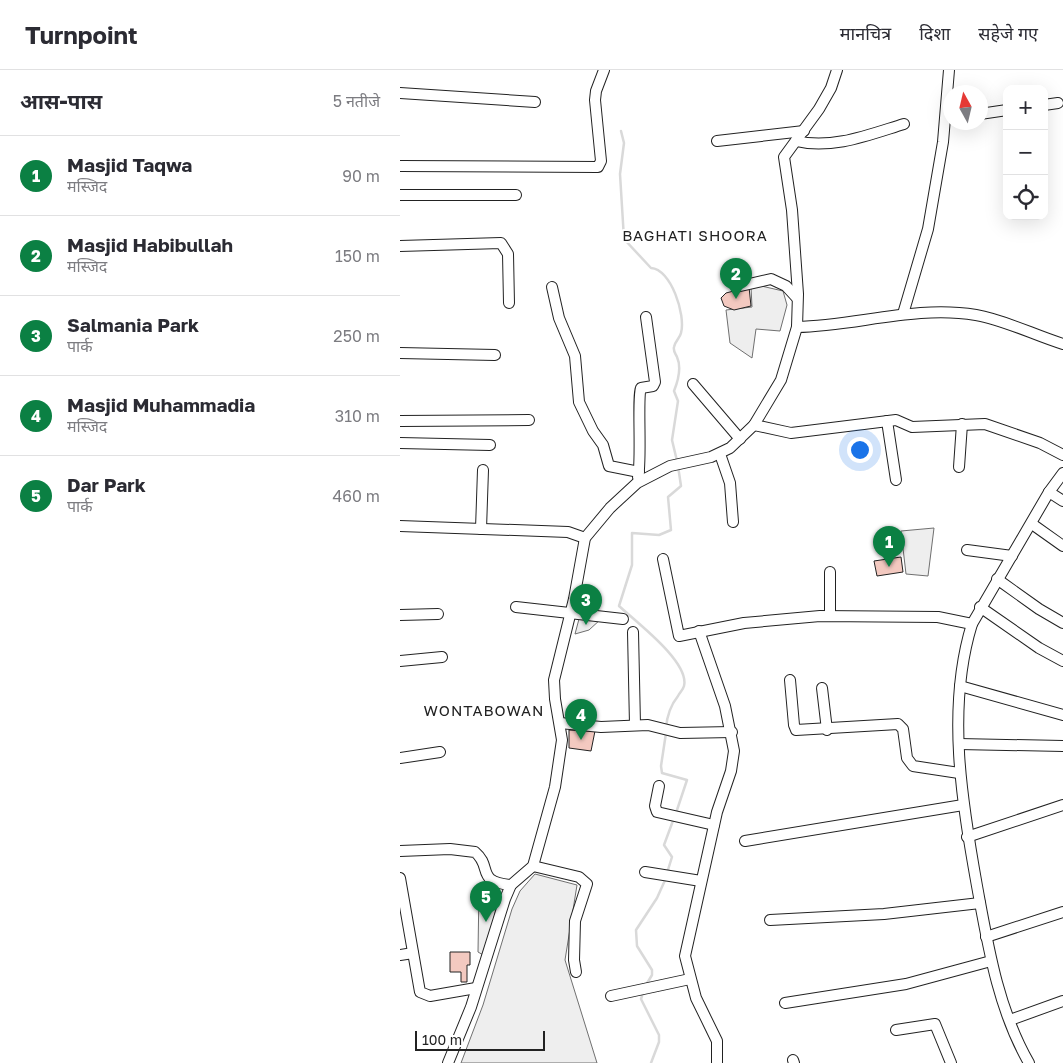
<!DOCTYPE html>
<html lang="hi">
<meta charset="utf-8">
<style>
:root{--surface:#fff;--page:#f7f7f7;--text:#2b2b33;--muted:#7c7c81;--line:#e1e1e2;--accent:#0b8043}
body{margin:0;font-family:"Golos Text","Noto Sans Devanagari",sans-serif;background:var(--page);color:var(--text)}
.controls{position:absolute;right:15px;top:15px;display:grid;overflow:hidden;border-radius:10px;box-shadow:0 5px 20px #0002}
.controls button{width:45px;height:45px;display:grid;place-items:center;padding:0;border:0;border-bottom:1px solid var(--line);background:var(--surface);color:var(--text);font:25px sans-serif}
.compass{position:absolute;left:543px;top:15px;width:45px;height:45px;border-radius:50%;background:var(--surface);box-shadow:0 5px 20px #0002;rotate:352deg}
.scale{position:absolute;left:15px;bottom:12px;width:130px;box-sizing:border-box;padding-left:5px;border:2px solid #222;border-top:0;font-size:14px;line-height:18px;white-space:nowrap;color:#222;-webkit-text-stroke:4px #fff;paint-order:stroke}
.you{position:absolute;left:459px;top:379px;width:18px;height:18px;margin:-12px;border:4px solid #fff;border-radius:50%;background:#1a73e8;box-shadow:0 0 0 8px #1a73e833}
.badge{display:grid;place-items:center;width:32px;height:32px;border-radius:50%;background:var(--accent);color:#fff;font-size:16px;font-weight:700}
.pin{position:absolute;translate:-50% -41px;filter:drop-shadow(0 1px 2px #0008)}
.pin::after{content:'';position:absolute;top:26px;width:18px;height:15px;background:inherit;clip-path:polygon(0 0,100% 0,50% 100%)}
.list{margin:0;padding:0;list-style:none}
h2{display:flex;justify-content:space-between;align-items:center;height:65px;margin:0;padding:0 20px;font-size:21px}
h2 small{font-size:16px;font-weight:400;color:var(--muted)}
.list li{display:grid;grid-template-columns:32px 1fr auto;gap:15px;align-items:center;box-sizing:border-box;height:80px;padding:0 20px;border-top:1px solid var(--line)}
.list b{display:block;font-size:19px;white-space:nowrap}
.list p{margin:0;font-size:16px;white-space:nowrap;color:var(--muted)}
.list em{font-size:16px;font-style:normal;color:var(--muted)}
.icon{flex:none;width:28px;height:28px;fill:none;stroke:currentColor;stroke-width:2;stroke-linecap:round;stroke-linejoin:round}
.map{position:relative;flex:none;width:663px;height:993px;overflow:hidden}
header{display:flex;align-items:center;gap:30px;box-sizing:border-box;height:70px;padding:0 25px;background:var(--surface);border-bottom:1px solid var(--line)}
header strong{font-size:24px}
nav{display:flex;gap:28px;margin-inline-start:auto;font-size:18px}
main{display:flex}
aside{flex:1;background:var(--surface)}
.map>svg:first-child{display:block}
.green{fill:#eee;stroke:#6f6f6f}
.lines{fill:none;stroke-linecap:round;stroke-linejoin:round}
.stream{stroke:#d9d9d9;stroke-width:2.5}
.building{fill:#f3c9c0;stroke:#222}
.minor-casing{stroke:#222;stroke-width:12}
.minor{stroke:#fff;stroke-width:10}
.labels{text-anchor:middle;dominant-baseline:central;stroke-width:4;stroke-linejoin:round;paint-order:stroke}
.quarter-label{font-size:15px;letter-spacing:1px;fill:#222;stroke:#fff}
</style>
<header>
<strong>Turnpoint</strong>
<nav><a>मानचित्र</a><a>दिशा</a><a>सहेजे गए</a></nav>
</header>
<main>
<aside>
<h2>आस-पास<small>5 नतीजे</small></h2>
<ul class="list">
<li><span class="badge">1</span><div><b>Masjid Taqwa</b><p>मस्जिद</p></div><em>90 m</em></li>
<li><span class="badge">2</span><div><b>Masjid Habibullah</b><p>मस्जिद</p></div><em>150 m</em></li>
<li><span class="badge">3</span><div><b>Salmania Park</b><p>पार्क</p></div><em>250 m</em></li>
<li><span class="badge">4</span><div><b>Masjid Muhammadia</b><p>मस्जिद</p></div><em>310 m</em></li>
<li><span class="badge">5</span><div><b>Dar Park</b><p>पार्क</p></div><em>460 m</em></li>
</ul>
</aside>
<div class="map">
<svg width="663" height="993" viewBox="0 0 663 993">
<rect width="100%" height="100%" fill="#fff"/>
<g class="green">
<path d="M 357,215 L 383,221 L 387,235 L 380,261 L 356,259 L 352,288 L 330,273 L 326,240 L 352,237 L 351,217 Z"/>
<path d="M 534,458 L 528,506 L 506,504 L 501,461 Z"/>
<path d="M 179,549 L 201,549 L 189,560 L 175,564 Z"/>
<path d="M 135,804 L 177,815 L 165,890 L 197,993 L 61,993 L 83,935 L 112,839 L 120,821 Z"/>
<path d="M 79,818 L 100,822 L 85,886 L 78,882 Z"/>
</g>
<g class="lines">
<g class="stream">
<path d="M 221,61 L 224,73 L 220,104 L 224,169 L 251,198 C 271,199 286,245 281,263 C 280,268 275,271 274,277 C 273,281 275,283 277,287 C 282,298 278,311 274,321 L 278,331 L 272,370 L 277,391"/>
<path d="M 266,658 C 267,645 270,636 278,626 C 280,622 283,620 284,616 C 290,592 235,551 219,536 L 232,495 L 232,463 L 259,465 L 271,460 L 268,427 L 281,416 L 278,396"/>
<path d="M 266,663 L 261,696 L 262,703 L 287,710 L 276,743"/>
<path d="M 267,803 L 272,787 L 264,775 L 274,748"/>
<path d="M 246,915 L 252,905 L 252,900 L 237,876 L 236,860 L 257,828 L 266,808"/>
<path d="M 243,923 L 241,929 L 259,965 L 259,972 L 251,993"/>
</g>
</g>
<g class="building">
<path d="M 349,217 L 351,236 L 334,240 L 324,236 L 321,228 L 326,223 Z"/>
<path d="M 501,487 L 503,502 L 477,506 L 474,491 Z"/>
<path d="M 169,660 L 195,661 L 191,681 L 169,678 Z"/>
<path d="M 50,882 L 70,882 L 70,895 L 67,895 L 67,912 L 61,912 L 61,902 L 50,902 Z"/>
</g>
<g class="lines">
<g class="minor-casing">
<g id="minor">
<path d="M 0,23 L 135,32"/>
<path d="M 644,35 L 658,33"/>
<path d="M 580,44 L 607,40"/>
<path d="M 317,71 L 404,61"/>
<path d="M 396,71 C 432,80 471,64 504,54"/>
<path d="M 0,96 L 198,97 L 201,91 L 195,30 L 196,21 L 204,0"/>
<path d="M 0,125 L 116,125"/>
<path d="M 0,176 L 101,173 L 108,184 L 109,233"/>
<path d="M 332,202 L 336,217 L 371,209 L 386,216 L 397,228"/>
<path d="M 152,217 L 159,248 L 175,286 L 179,332 L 193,361 L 203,375 L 209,396 L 239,402"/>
<path d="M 503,244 L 528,159 L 543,72 L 549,0"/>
<path d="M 397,257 C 456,256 515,235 576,245 C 605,250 634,265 663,274"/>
<path d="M 0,283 L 95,285"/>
<path d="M 293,314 L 340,369"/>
<path d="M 0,351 L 129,350"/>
<path d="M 487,351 L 496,410"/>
<path d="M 354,355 L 391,363 L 496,350 L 512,357 L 585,354 L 640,373 L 663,385"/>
<path d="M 0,373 L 90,375"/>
<path d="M 320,384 L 330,413 L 333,452"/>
<path d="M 559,397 L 562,354"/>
<path d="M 238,407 C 242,390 237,326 241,318 L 253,316 L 255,312 L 246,247"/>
<path d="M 649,422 L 663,431"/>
<path d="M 632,454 L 663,476"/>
<path d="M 0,456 L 168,462 L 185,468"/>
<path d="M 81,459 L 83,400"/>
<path d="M 567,480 L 612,486"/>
<path d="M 263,489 L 279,566 L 344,553 L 420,546 L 538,547 L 572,554"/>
<path d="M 597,509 L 639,539 L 663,553"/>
<path d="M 116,537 L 223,549"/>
<path d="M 580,537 L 639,578 L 663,591"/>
<path d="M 0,545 L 38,544"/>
<path d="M 430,546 L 430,502"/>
<path d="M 299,561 L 325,636 L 334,681 L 331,701 L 317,742 L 285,886 L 296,928 L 317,971 L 317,993"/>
<path d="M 233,562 L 235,655"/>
<path d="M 0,591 L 42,587"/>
<path d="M 390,610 L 394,655 L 396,660 L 498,654 L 503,659 L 507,688 L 513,696 L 559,703"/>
<path d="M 560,616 L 663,645"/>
<path d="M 422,618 L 427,660"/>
<path d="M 160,653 L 201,657 L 248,655 L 280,663 L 332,662"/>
<path d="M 559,674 L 663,676"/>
<path d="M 0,688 L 40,682"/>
<path d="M 259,716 L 255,736 L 257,742 L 314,755"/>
<path d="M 567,767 L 663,735"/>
<path d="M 345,771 L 563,735"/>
<path d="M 0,781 L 50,779 L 75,782 C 93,797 75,812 111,815"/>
<path d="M 133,796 L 179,807 L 187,814 L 175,851 L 174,890 L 176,902"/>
<path d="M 245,802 L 301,811"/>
<path d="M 0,808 L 20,922 L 30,926 L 76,918"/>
<path d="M 370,850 L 484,844 L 580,833"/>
<path d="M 586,867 L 663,842"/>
<path d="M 0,885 L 13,883"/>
<path d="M 211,926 L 290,909"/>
<path d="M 385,933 L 506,914 L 591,891"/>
<path d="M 610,950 L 663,931"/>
<path d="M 496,960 L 535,954 L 551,993"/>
<path d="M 393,990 L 394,993"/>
<path d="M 48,993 L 71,937 L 105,829 L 111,815 L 133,796 L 155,717 L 162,670 L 155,629 L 154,610 L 174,529 L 185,468 L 210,438 L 237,413 L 270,396 L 311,387 L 330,378 L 354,355 L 381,310 L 397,257 L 398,224 L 392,140 L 384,87 L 419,39 L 431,18 L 437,0"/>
<path d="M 629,993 C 598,939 588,876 577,816 C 562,732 546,638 572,554 L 649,422 L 663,403"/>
</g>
</g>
<use href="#minor" class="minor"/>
</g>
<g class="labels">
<g class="quarter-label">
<text x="295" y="165">BAGHATI SHOORA</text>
<text x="84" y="640">WONTABOWAN</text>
</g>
</g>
</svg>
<div class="controls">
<button>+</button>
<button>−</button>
<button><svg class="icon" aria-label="locate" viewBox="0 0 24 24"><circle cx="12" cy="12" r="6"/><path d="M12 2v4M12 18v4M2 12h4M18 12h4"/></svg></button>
</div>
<svg class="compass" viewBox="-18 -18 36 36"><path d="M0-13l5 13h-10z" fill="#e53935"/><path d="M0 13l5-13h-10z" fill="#7c7c81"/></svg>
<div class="scale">100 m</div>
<div class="you"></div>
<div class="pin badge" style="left:489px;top:497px">1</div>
<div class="pin badge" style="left:336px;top:229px">2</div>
<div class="pin badge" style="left:186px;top:555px">3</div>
<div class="pin badge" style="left:181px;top:670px">4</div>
<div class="pin badge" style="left:86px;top:852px">5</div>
</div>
</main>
